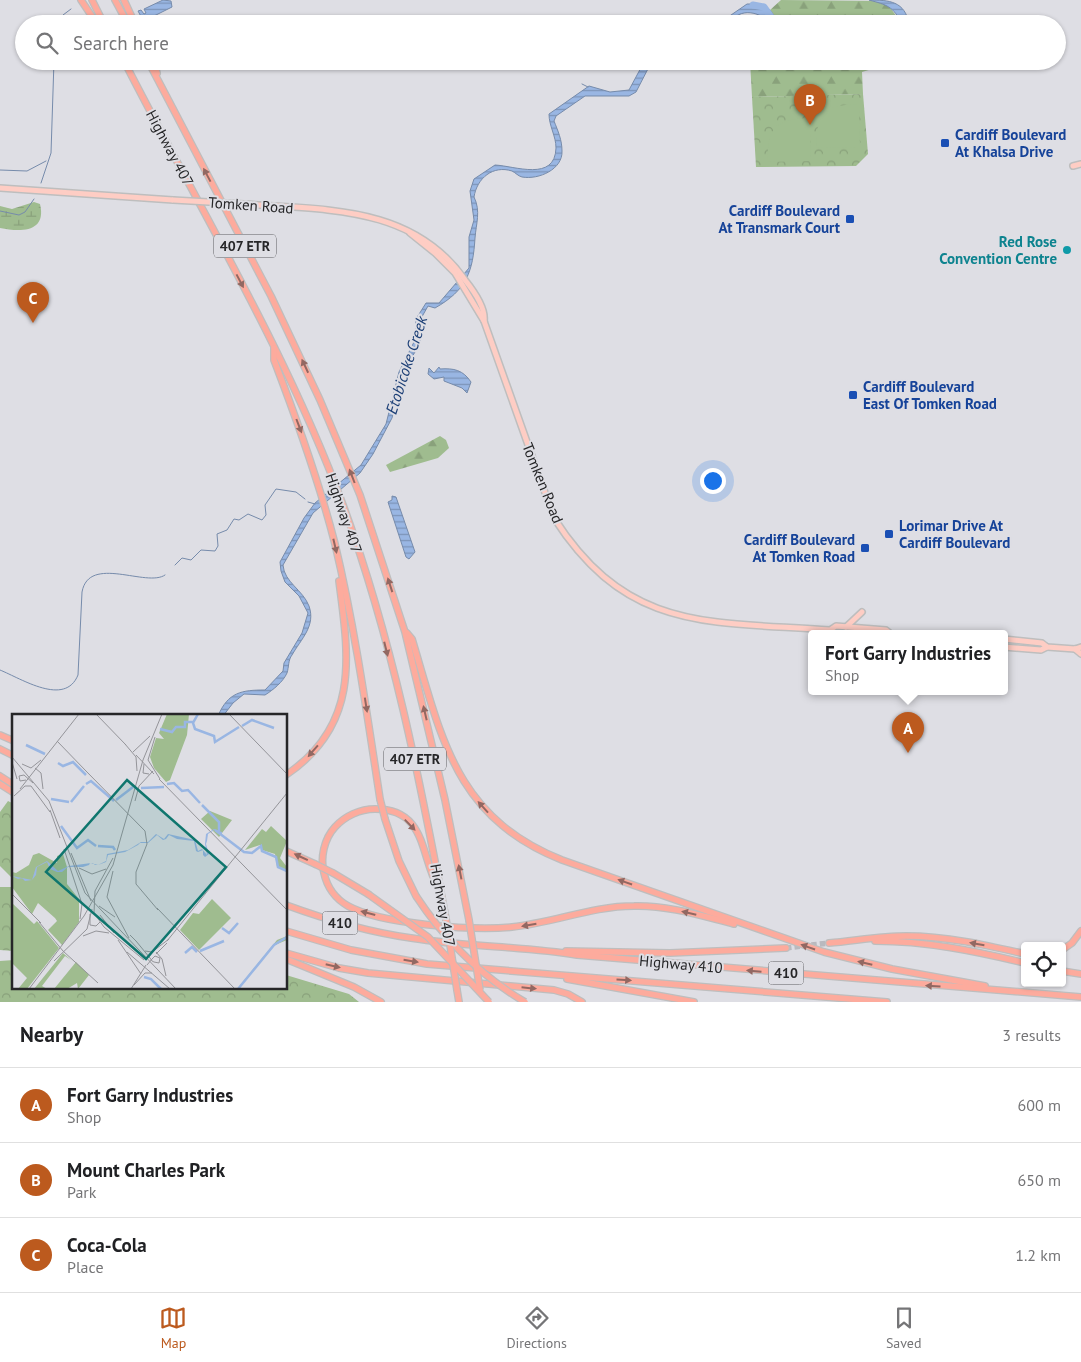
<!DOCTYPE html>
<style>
:root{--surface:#fff;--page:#f2f2f2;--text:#202124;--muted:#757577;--line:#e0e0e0;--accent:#bc5a1e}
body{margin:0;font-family:"PT Sans",sans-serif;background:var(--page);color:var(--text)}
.controls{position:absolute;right:15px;bottom:15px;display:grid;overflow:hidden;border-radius:5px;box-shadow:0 1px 4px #0004}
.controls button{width:45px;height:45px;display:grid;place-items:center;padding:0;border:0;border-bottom:1px solid var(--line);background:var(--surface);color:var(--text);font:25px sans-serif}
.you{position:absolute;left:712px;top:480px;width:18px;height:18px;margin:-12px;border:4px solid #fff;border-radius:50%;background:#1a73e8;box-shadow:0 0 0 8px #1a73e833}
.badge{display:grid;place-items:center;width:32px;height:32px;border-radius:50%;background:var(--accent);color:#fff;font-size:16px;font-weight:700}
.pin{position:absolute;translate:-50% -41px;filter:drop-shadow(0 1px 2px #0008)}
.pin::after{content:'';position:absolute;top:26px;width:18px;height:15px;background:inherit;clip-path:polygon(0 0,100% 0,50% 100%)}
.popup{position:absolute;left:808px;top:630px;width:200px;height:65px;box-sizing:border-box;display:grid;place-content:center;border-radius:5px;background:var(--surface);filter:drop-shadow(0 1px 4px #0005);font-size:16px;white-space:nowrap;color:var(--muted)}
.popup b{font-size:19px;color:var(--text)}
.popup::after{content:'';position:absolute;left:50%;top:100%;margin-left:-10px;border:10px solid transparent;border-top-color:var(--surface)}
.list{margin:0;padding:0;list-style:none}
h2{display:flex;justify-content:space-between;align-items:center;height:65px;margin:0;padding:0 20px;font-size:21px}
h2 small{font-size:16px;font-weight:400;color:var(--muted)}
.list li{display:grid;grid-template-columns:32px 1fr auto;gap:15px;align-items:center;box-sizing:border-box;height:75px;padding:0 20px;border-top:1px solid var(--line)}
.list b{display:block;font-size:19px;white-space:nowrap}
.list p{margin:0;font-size:16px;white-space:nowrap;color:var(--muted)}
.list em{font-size:16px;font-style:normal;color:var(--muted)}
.icon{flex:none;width:28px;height:28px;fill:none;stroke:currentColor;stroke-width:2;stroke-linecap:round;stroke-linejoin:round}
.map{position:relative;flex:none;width:1081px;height:1002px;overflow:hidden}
.search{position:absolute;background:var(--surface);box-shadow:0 1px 4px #0004;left:15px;right:15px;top:15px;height:55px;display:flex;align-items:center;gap:12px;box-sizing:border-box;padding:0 18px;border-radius:28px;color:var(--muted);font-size:19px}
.sheet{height:290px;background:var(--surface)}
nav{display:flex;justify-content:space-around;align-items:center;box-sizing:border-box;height:70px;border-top:1px solid var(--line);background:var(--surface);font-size:14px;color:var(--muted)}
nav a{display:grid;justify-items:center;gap:2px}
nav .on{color:var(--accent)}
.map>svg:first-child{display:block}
.forest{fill:url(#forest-firs)}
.wetland{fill:url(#wetland-marsh)}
.park{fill:url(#park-crowns)}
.pitch{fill:#9fbc8f}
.water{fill:url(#water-rules);stroke:#768bab}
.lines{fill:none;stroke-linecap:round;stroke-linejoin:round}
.stream{stroke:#768bab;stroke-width:1}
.river{stroke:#99b6e3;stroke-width:7}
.highway-tunnel{stroke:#b9b9be;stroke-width:5.5;stroke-dasharray:5.5 3;stroke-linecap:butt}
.major-casing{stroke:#bebebe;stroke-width:8}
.highway-casing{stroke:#bebebe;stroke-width:8}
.major{stroke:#fecdc4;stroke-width:5}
.highway{stroke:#fdab9d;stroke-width:5.5}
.major-bridge-casing{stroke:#bebebe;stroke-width:8;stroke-linecap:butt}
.highway-bridge-casing{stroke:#bebebe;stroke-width:8;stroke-linecap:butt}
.major-bridge{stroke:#fecdc4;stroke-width:5}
.highway-bridge{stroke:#fdab9d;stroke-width:5.5}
.oneway{fill:#926862}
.transit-dot{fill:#1a4fb4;stroke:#dedee4;stroke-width:2}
.culture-dot{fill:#0f9aa8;stroke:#dedee4;stroke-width:2}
.labels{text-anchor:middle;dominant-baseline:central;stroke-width:4;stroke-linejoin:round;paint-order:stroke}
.shield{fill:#dedee4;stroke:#5d5d60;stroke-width:1}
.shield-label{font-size:14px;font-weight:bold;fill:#262628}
.transit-label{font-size:15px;font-weight:bold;fill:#164399;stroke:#dedee4;text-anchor:start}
.street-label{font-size:15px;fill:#262628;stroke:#dedee4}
.culture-label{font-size:15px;font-weight:bold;fill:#0d838f;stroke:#dedee4;text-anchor:end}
.water-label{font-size:16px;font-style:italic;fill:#1c3f76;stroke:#dedee4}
.inset-river{fill:none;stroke:#99b6e3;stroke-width:2.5}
.inset-road{fill:none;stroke:#949499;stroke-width:1}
.view{fill:#0f766e;fill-opacity:0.15;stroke:#0f766e;stroke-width:2.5}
.inset-edge{fill:none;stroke:#262628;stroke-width:2.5}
</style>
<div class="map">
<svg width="1081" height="1002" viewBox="0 0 1081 1002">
<defs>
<pattern id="forest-firs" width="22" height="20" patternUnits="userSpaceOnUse" patternTransform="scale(1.25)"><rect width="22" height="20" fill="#9fbc8f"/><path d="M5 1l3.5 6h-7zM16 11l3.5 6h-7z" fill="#89a17b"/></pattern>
<pattern id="wetland-marsh" width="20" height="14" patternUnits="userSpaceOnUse" patternTransform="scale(1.25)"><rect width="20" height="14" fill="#9fbc8f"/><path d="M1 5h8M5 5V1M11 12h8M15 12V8" fill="none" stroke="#89a17b"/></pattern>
<pattern id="park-crowns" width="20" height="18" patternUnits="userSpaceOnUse" patternTransform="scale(1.25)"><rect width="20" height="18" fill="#9fbc8f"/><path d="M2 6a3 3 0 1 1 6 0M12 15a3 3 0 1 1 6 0" fill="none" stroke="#89a17b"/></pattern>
<pattern id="water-rules" width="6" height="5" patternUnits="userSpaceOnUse" patternTransform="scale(1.25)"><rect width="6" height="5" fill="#99b6e3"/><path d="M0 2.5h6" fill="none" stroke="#7d94b8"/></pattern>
</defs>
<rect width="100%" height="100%" fill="#dedee4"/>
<g class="forest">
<path d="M 781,0 L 881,1 L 889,6 L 902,24 L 870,24 L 857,16 L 839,19 L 832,24 L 780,24 L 770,10 Z"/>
<path d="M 750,61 L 806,61 L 811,66 L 830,61 L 899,61 L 862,72 L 863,94 L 752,97 Z"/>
<path d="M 440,436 L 446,440 L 449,448 L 438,458 L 390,472 L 386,465 Z"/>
</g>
<path class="wetland" d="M 34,202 L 40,204 C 47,233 20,232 0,228 L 0,206 L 12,209 Z"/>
<g class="park">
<path d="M 863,94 L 868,154 L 856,166 L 756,167 L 752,97 Z"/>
<path d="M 8,801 L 14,804 L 14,880 L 0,866 L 0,812 Z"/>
<path d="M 0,887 L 14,887 L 14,951 L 0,950 Z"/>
<path d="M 14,960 L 14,988 L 286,988 L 286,975 L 349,994 L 359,1002 L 0,1002 L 0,961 Z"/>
</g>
<g class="pitch">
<path d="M 859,104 L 860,145 L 857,147 L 816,148 C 816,114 824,105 859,104 Z"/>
<path d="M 810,118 L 811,158 L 809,161 L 768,162 C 766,128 776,119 810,118 Z"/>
</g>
<g class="water">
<path d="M 163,0 L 171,1 L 172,7 L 150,18 L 146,16 L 147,20 L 144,22 L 138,11 L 141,10 L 144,14 L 146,13 L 144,9 Z"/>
<path d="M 869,0 C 889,0 905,1 909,24 L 902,24 C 893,6 887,5 869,0 Z"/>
<path d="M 747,4 L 753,4 L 770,10 L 780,24 L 772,24 C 760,12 740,6 729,24 L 718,24 Z"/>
<path d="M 652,61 L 636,92 L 629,96 L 585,96 L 556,116 L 554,121 C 558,131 562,140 562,151 C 563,169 539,180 522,177 C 518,176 516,173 512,171 C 493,165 477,178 474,197 C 481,211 476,224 475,238 C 473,271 467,290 435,308 L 428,306 L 419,322 L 422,329 L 419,345 L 404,371 L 392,418 L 373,454 L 360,473 L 313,513 L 283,565 C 284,582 303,590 309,606 C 316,626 301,639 292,655 C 288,660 289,667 287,673 C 283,682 273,690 265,695 L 244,694 L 233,703 L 223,716 L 218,716 C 228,692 242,690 265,690 L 283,671 L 284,663 L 302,633 L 308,613 L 299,596 L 285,582 L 281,571 L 280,562 L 304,518 L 315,503 L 361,465 L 386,424 L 399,372 L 415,340 L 416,319 L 426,303 L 439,303 L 469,268 L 469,237 L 474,220 L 470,191 L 474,179 L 495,165 C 515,166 555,182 556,148 C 556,136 549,126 549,114 L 589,86 L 610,92 L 629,90 L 644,62 Z"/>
<path d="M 439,367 L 440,369 C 454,368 463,370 471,382 L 467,393 L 462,388 L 444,381 L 444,377 L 434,379 L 428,374 L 429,368 L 434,373 Z"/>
<path d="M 392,496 L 396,497 L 415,552 L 409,559 L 406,557 L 388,502 L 392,500 Z"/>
</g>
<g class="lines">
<g class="stream">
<path d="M 60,24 L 63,15 L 71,9"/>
<path d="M 582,84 L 588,87"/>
<path d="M 0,170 L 27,171 L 46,161"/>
<path d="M 41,183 L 51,153 L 54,61"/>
<path d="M 0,211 L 19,215 L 25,212 L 34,199"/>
<path d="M 308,502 L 315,504"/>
<path d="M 175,565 L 182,558 L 191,560 L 201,550 L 215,551 L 218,546 L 217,534 L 227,530 L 234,519 L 239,520 L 248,514 L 262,520 L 266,515 L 265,505 L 276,489 L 296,492 L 305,499"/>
<path d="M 0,670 C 22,679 65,707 78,675 L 82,592 C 89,554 147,588 165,575"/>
</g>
<path class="river" d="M 753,5 L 764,7 L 776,24"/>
<path class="highway-tunnel" d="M 786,948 L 829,943"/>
<g class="major-casing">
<g id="major">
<path d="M 1073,166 L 1081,164"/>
<path d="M 0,188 L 173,200"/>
<path d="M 244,204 C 325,210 413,205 465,280 C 473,290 486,308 484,321 L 554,518 C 628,633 709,621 830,630 L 836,626 L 886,630 L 891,634"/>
<path d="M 410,233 L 435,253 L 455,273 L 484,321"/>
<path d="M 846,627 L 862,612"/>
<path d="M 1004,639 L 1042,643 L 1047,647 L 1075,649 L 1081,647"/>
<path d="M 1004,647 L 1041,650 L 1047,647"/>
<path d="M 1075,649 L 1081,654"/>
</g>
</g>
<g class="highway-casing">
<g id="highway">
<path d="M 81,0 L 97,24"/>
<path d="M 92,0 L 104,24"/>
<path d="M 115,0 L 128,24"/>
<path d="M 124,0 L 135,24"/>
<path d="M 124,61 C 199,208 286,350 343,505 C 392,638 420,780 446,919"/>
<path d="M 148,61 L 271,296 L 320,400 L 360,495 L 405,632 L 445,800 L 469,920"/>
<path d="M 153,61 L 157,73"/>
<path d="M 274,348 L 274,360 C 297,420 319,481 335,544 C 355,628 367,714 380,799"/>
<path d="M 407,633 L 412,639 C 442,739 455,817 562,860 L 824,952 L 892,969 L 985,986"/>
<path d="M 0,735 L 14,741"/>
<path d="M 0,749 L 14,756"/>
<path d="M 286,775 C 360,725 349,657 339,581"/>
<path d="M 0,776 L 14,785"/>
<path d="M 0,784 L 14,793"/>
<path d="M 385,819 L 399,861 L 416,896"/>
<path d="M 286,851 L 315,864"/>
<path d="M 333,873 L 368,894"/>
<path d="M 438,887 C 420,856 427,809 375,809 C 360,809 345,816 335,827 C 324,839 320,858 324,873 C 327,887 336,899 348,906 C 380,924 474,931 512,927 C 553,923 592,906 634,906 C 668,905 702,916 734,924"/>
<path d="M 286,905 C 327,920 368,932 411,938 C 466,947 522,946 577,955 L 1081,997"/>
<path d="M 286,931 L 351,950 L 427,964 L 887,1002"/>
<path d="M 875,941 C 926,941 975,951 1025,963"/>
<path d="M 829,943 C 854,941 880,936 906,936 C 946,936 986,945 1025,954"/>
<path d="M 1062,950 L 1072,943 L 1081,931"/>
<path d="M 566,951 L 670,953 L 786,948"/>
<path d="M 286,953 L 339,968 L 368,973 L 554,990 L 568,994 L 582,1002"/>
<path d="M 286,959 L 354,987 L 381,1002"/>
<path d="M 1062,971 L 1081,974"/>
<path d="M 567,979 L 694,1002"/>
<path d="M 457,990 L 459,1002"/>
</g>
</g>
<use href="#major" class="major"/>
<use href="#highway" class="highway"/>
<g class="major-bridge-casing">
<path id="major-bridge" d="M 173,200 L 244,204"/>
</g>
<g class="highway-bridge-casing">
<g id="highway-bridge">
<path d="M 380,799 L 385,819"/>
<path d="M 315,864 L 333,873"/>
<path d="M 368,894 L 428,937 L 489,1002"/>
<path d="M 416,896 C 445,940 479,975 525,1002"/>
<path d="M 446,919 L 457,990"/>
<path d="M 469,920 L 480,990"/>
</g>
</g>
<use href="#major-bridge" class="major-bridge"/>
<use href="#highway-bridge" class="highway-bridge"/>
</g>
<defs><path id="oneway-solid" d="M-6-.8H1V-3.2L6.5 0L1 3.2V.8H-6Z" transform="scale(1.25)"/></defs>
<g class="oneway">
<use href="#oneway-solid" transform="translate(207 175) rotate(-118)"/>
<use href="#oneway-solid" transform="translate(240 281) rotate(62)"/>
<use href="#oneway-solid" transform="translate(305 366) rotate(-115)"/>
<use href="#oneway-solid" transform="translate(299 426) rotate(69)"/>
<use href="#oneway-solid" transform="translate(352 476) rotate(-111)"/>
<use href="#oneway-solid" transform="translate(335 546) rotate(77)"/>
<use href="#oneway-solid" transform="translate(390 585) rotate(-108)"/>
<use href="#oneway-solid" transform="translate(386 649) rotate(76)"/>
<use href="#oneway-solid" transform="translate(366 705) rotate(81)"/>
<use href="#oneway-solid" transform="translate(425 713) rotate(-103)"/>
<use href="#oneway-solid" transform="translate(313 751) rotate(131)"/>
<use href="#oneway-solid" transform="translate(483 807) rotate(-132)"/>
<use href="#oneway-solid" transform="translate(410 825) rotate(46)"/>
<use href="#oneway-solid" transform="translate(301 857) rotate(-155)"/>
<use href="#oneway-solid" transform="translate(460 872) rotate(-101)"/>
<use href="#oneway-solid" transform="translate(625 882) rotate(-161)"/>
<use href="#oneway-solid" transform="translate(368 913) rotate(-165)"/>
<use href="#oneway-solid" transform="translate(689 913) rotate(-167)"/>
<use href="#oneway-solid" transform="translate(529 925) rotate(170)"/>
<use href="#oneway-solid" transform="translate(977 944) rotate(-170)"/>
<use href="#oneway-solid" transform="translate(808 947) rotate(-161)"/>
<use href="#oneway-solid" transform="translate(411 961) rotate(9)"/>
<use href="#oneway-solid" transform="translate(865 963) rotate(-167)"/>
<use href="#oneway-solid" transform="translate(333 966) rotate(13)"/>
<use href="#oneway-solid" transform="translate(754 971) rotate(-175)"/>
<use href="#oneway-solid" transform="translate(624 980) rotate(4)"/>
<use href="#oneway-solid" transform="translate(933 986) rotate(-176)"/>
<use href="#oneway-solid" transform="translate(529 988) rotate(6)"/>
</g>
<g class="transit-dot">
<rect x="940" y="138" width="10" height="10" rx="2.5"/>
<rect x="845" y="214" width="10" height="10" rx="2.5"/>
<rect x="848" y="390" width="10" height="10" rx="2.5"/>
<rect x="884" y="529" width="10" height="10" rx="2.5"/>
<rect x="860" y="543" width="10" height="10" rx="2.5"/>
</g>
<circle class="culture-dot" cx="1067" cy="250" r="5"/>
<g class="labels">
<g class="shield">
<rect x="214" y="234.5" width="62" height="23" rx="4"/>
<rect x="384" y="747.5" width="62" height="23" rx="4"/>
<rect x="322.5" y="911.5" width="35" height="23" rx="4"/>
<rect x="768.5" y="961.5" width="35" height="23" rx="4"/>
</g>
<g class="shield-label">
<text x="245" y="246">407 ETR</text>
<text x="415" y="759">407 ETR</text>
<text x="340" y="923">410</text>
<text x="786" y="973">410</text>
</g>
<g class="transit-label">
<text x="955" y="134">Cardiff Boulevard<tspan x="955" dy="17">At Khalsa Drive</tspan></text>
<text x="840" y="210" text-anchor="end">Cardiff Boulevard<tspan x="840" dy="17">At Transmark Court</tspan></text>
<text x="863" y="386">Cardiff Boulevard<tspan x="863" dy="17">East Of Tomken Road</tspan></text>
<text x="899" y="525">Lorimar Drive At<tspan x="899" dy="17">Cardiff Boulevard</tspan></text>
<text x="855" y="539" text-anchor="end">Cardiff Boulevard<tspan x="855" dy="17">At Tomken Road</tspan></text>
</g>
<g class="street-label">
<text transform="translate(170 148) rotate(62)">Highway 407</text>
<text transform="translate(251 205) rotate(4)">Tomken Road</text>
<text transform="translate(543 483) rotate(68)">Tomken Road</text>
<text transform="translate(344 513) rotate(71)">Highway 407</text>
<text transform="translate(443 905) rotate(80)">Highway 407</text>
<text transform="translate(681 964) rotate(5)">Highway 410</text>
</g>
<g class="culture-label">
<text x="1057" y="241">Red Rose<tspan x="1057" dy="17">Convention Centre</tspan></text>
</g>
<g class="water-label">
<text transform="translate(406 365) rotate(-72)">Etobicoke Creek</text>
</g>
</g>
<g transform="translate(12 714)">
<rect width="275" height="275" fill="#dedee4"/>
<path d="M 259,112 L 275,127 L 268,144 L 275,153 L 275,156 L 265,153 L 263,140 L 250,136 L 248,131 L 233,136 L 250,115 L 254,118 ZM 0,189 L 22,210 L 25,207 L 47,234 L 15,275 L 6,275 L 15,264 L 0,249 ZM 275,222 L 275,226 L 263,231 L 225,275 L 265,226 ZM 51,239 L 59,246 L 53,242 L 30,272 L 35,275 L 22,275 ZM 64,248 L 77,261 L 66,275 L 65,269 L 55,275 L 42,275 Z" fill="#9fbc8f"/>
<path d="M 200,185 L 219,204 L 187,236 L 168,216 L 181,199 L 187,200 Z" fill="#9fbc8f"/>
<path d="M 155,0 L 177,0 L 175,21 L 158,66 L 154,68 L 142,54 L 138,43 L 144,24 L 152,25 L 147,19 ZM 198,97 L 220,106 L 207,123 L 189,105 ZM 27,139 L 45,149 L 45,142 L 51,140 L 55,153 L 55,170 L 67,185 L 67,208 L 50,231 L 36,216 L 45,207 L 43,204 L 26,189 L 20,200 L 0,173 L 0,158 L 4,159 L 17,151 L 21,141 Z" fill="#9fbc8f"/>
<path d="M 202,115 L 210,118 L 210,120 L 202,116 L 196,120 L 195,127 L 194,130 L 197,140 L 193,143 L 191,141 L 191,136 L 186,138 L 184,137 L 182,127 L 165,125 L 157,121 L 154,125 L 151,126 L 145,121 L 136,129 L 128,129 L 126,131 L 113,138 L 96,141 L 94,148 L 86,151 L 83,151 L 81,149 L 78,149 L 77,151 L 71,153 L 56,153 L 50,158 L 45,158 L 38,155 L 35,148 L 25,153 L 24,161 L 20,166 L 13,167 L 10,164 L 6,165 L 0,162 L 20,166 L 24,153 L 35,147 L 46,157 L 57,152 L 79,149 L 86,151 L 94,147 L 95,140 L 116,136 L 129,128 L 136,128 L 144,120 L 152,125 L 156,120 L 183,126 L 186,137 L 190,135 L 195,141 L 193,130 L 194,120 Z" fill="#99b6e3"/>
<path class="inset-river" d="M 186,0 L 181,9 L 183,15 L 202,22 L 203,28 L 227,13M 230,12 L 240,6 L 262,14M 148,15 L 160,18 L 164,13 L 173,13 L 173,8 L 182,8M 14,31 L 33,40M 46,49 L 51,52 L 61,48 L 74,61M 74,70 L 79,67 L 102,87M 155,70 L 162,69 L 170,77 L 176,76 L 188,89M 129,74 L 152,73M 39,85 L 57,88M 104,86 L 121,73M 59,88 L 72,72M 190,91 L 207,108 L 207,117M 49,112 L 65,134 L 76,126 L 84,132M 203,116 L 232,138 L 240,139 L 249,132 L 250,137 L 264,143 L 266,153 L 275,157M 86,132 L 101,133 L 103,136M 210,214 L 217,219 L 226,209M 188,237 L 212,227M 173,239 L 180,233 L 185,238M 132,263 L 139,265 L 149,275M 226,275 L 262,231 L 275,223"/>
<path class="inset-road" d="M 84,0 L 114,31M 217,0 L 275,60M 143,23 L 136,46 L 148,65M 45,27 L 74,57M 113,30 L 124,43 L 125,57M 121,38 L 138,22M 124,41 L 142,60M 0,43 L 37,87 L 73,179 L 164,275M 0,48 L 5,65M 10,50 L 19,54 L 29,46M 132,50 L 131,59 L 137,60M 23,54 L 29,59 L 31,75M 74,57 L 133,117 L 135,130 L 124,158 L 124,170 L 146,196M 147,65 L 275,196M 14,66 L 8,67 L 7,62 L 12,61 L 21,69M 8,75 L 67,0M 2,82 L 13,72 L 19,72 L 38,98M 123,87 L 127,72 L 141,57M 38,96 L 48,124M 52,135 L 70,190 L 68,205M 59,139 L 79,187M 101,144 L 83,177 L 82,199 L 92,213 L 132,246M 67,154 L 80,160 L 94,155M 101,157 L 95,183 L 117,224M 0,180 L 29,209M 87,192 L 103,203M 145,194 L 223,275M 78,200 L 78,211 L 84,212 L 88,208M 88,201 L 102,219M 27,208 L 51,237 L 86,269M 118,221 L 124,227 L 138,244 L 140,247 L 142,248 L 147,249 L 148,244 L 143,242 L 140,245 L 135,251M 71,222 L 84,217 L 97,219M 106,226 L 129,260M 155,227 L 275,79M 133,237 L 140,238 L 157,225M 115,238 L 158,275M 144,238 L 150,245 L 154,262M 144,240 L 155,229M 42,247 L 75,215 L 80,195M 122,271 L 133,259 L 140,259M 17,275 L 72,202 L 101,151 L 131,46 L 150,0M 119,275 L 134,251"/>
<path class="view" d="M 115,66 L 214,153 L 134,245 L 34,158 Z"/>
<rect width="275" height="275" class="inset-edge"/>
</g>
</svg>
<div class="controls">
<button><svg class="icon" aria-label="locate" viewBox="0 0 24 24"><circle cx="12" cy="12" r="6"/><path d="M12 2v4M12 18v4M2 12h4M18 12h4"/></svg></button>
</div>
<div class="you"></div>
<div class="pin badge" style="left:908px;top:753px">A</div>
<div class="popup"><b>Fort Garry Industries</b>Shop</div>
<div class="pin badge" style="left:810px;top:125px">B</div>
<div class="pin badge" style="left:33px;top:323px">C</div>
<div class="search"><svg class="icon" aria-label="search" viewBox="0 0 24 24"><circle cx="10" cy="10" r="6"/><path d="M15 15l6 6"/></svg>Search here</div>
</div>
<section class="sheet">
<h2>Nearby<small>3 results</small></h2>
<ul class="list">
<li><span class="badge">A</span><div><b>Fort Garry Industries</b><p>Shop</p></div><em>600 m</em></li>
<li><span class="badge">B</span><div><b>Mount Charles Park</b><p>Park</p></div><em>650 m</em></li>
<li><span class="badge">C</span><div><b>Coca-Cola</b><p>Place</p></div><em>1.2 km</em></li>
</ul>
</section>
<nav>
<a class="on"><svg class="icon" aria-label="map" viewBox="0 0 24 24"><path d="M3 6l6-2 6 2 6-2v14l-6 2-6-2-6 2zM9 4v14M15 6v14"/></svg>Map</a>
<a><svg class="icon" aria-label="directions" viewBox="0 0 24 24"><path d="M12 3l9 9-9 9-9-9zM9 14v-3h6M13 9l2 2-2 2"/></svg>Directions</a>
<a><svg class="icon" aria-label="saved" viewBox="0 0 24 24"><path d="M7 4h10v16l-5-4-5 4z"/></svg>Saved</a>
</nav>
